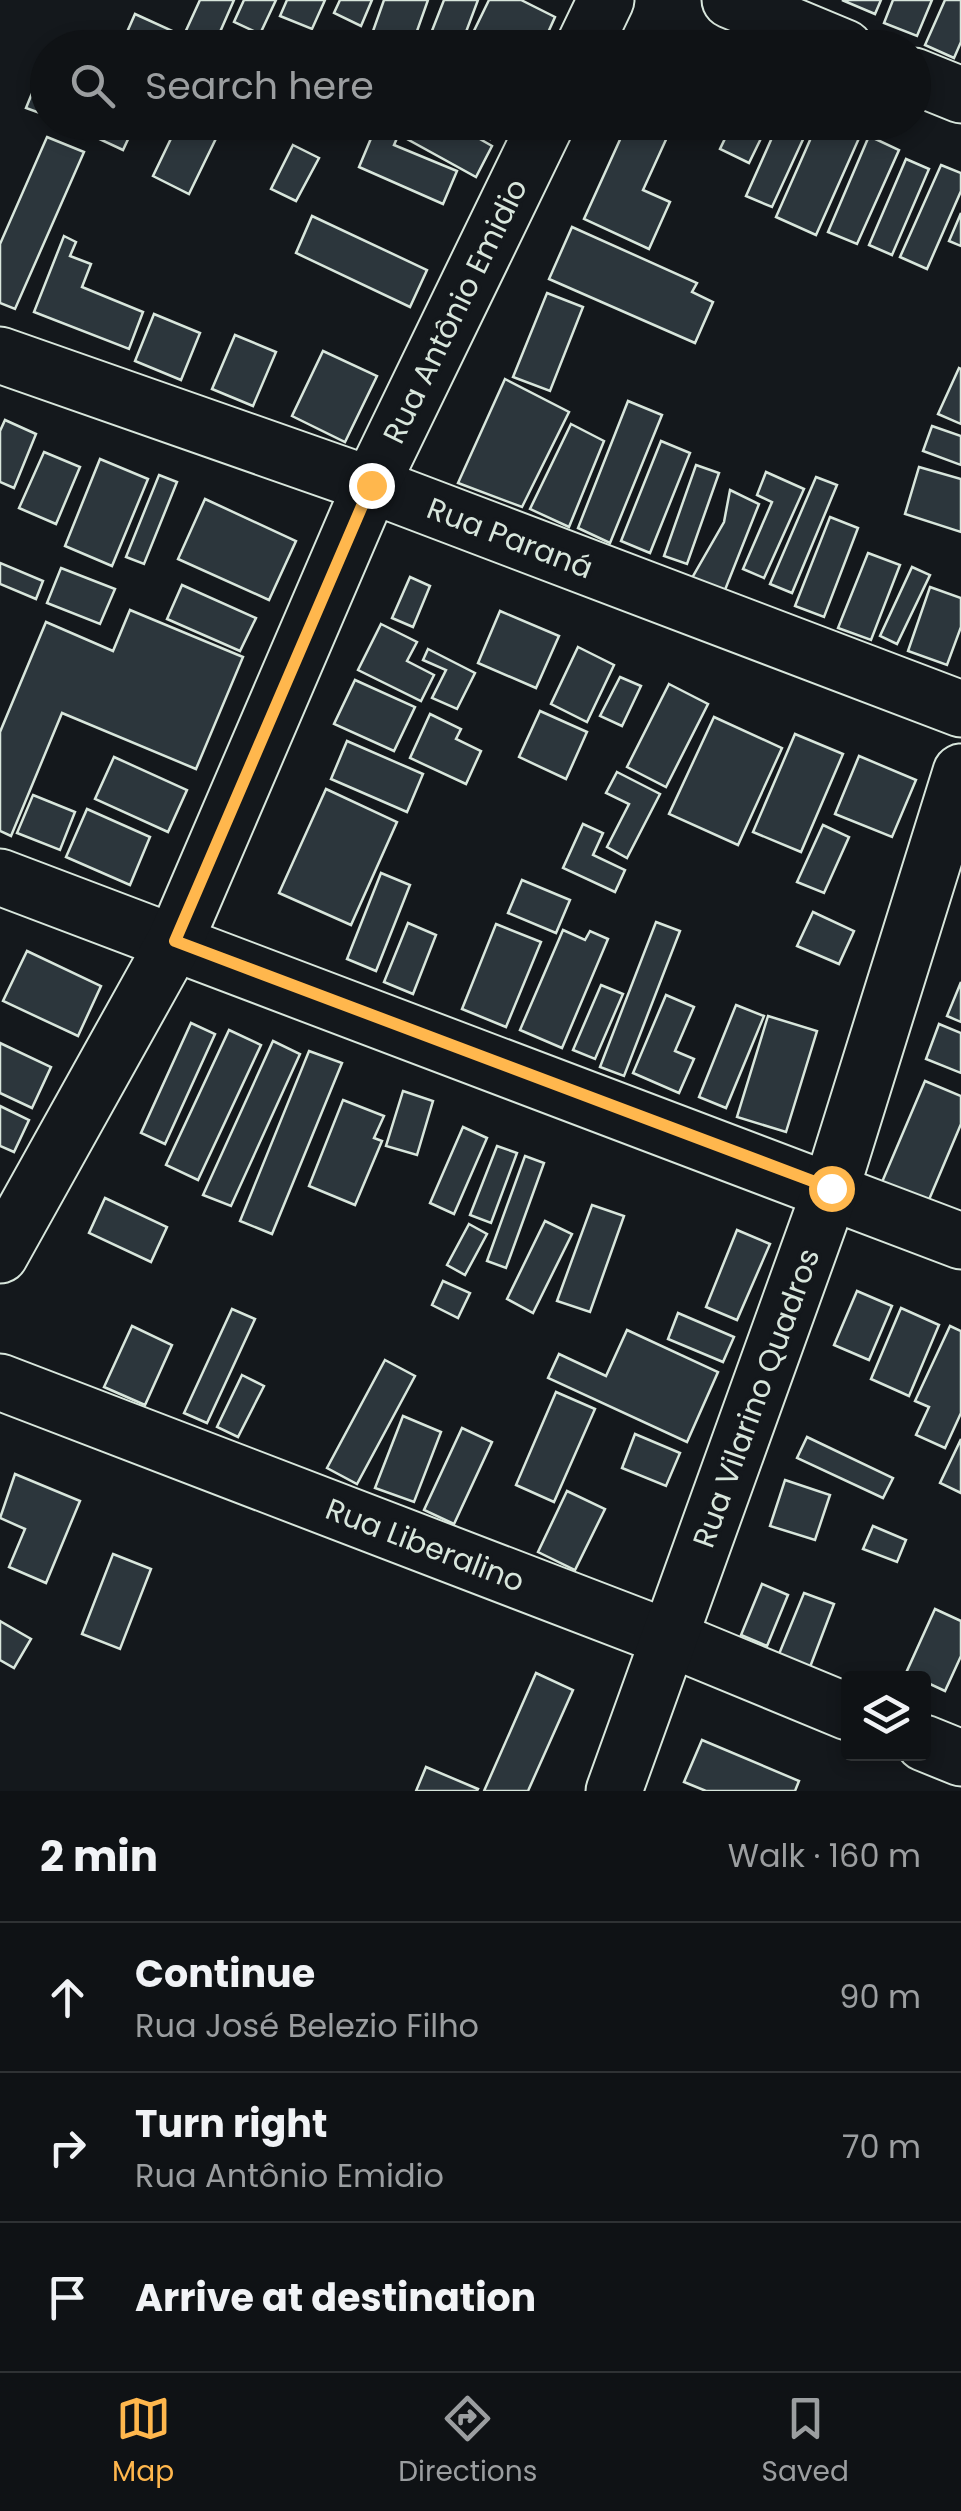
<!DOCTYPE html>
<meta charset="utf-8">
<style>
:root{--surface:#0f1215;--page:#1d2022;--text:#f1f3f6;--muted:#9b9ea0;--line:#2f3234;--accent:#ffb74d}
body{margin:0;font-family:Poppins,sans-serif;background:var(--page);color:var(--text)}
.controls{position:absolute;right:30px;bottom:30px;display:grid;overflow:hidden;border-radius:10px;box-shadow:0 5px 15px #0003}
.controls button{width:90px;height:90px;display:grid;place-items:center;padding:0;border:0;border-bottom:2px solid var(--line);background:var(--surface);color:var(--text);font:50px sans-serif}
.stop{position:absolute;width:30px;height:30px;margin:-22px;border:8px solid #ffb74d;border-radius:50%;background:#fff}
.stop.end{background:#ffb74d;border-color:#fff;box-shadow:0 2px 10px #0008}
.list{margin:0;padding:0;list-style:none}
h2{display:flex;justify-content:space-between;align-items:center;height:130px;margin:0;padding:0 40px;font-size:42px}
h2 small{font-size:32px;font-weight:400;color:var(--muted)}
.list li{display:grid;grid-template-columns:65px 1fr auto;gap:30px;align-items:center;box-sizing:border-box;height:150px;padding:0 40px;border-top:2px solid var(--line)}
.list b{display:block;font-size:38px;white-space:nowrap}
.list p{margin:0;font-size:32px;white-space:nowrap;color:var(--muted)}
.list em{font-size:32px;font-style:normal;color:var(--muted)}
.icon{flex:none;width:55px;height:55px;fill:none;stroke:currentColor;stroke-width:2;stroke-linecap:round;stroke-linejoin:round}
.map{position:relative;flex:none;width:961px;height:1791px;overflow:hidden}
.search{position:absolute;background:var(--surface);box-shadow:0 5px 15px #0003;left:30px;right:30px;top:30px;height:110px;display:flex;align-items:center;gap:25px;box-sizing:border-box;padding:0 35px;border-radius:55px;color:var(--muted);font-size:38px}
.sheet{height:580px;background:var(--surface)}
nav{display:flex;justify-content:space-around;align-items:center;box-sizing:border-box;height:140px;border-top:2px solid var(--line);background:var(--surface);font-size:28px;color:var(--muted)}
nav a{display:grid;justify-items:center;gap:5px}
nav .on{color:var(--accent)}
.map>svg:first-child{display:block}
.building{fill:#2c363c;stroke:#d8e6dc;stroke-width:2.5}
.lines{fill:none;stroke-linecap:round;stroke-linejoin:round}
.minor-casing{stroke:#d8e6dc;stroke-width:59}
.minor{stroke:#14181c;stroke-width:55}
.route{stroke:#ffb74d;stroke-width:12}
.labels{text-anchor:middle;dominant-baseline:central;stroke-width:8;stroke-linejoin:round;paint-order:stroke}
.street-label{font-size:30px;fill:#d8e6dc;stroke:#14181c}
</style>
<div class="map">
<svg width="961" height="1791" viewBox="0 0 961 1791">
<rect width="100%" height="100%" fill="#14181c"/>
<g class="building">
<path d="M 200,0 L 234,0 L 213,48 L 178,48 Z"/>
<path d="M 244,0 L 276,0 L 260,34 L 234,22 Z"/>
<path d="M 287,0 L 325,0 L 312,29 L 280,16 Z"/>
<path d="M 340,0 L 372,0 L 361,26 L 334,13 Z"/>
<path d="M 384,0 L 428,0 L 411,48 L 367,48 Z"/>
<path d="M 444,0 L 478,0 L 460,48 L 426,46 Z"/>
<path d="M 489,0 L 521,0 L 555,17 L 541,48 L 487,48 L 470,39 Z"/>
<path d="M 842,0 L 881,0 L 875,14 Z"/>
<path d="M 893,0 L 932,0 L 917,36 L 884,23 Z"/>
<path d="M 945,0 L 961,0 L 961,42 L 954,58 L 925,45 Z"/>
<path d="M 135,14 L 177,33 L 170,48 L 120,48 Z"/>
<path d="M 39,76 L 48,79 L 48,116 L 26,108 Z"/>
<path d="M 86,122 L 136,122 L 123,150 L 82,131 Z"/>
<path d="M 224,122 L 189,194 L 153,176 L 179,122 Z"/>
<path d="M 342,122 L 404,122 L 394,145 L 457,171 L 443,204 L 359,167 L 372,136 Z"/>
<path d="M 416,122 L 450,122 L 492,146 L 476,177 L 407,139 Z"/>
<path d="M 464,122 L 497,122 L 490,139 L 462,129 Z"/>
<path d="M 628,122 L 674,122 L 643,190 L 670,202 L 649,249 L 584,219 Z"/>
<path d="M 687,122 L 716,122 L 710,137 L 685,128 Z"/>
<path d="M 733,122 L 769,122 L 749,163 L 720,149 Z"/>
<path d="M 779,122 L 811,122 L 772,207 L 746,196 Z"/>
<path d="M 818,122 L 829,122 L 860,136 L 816,235 L 776,217 Z"/>
<path d="M 869,136 L 899,150 L 857,244 L 828,232 Z"/>
<path d="M 47,137 L 84,152 L 15,309 L 0,303 L 0,244 Z"/>
<path d="M 293,145 L 319,158 L 296,201 L 271,189 Z"/>
<path d="M 906,159 L 929,169 L 892,255 L 869,245 Z"/>
<path d="M 941,165 L 961,173 L 961,191 L 927,269 L 900,257 Z"/>
<path d="M 961,213 L 961,246 L 949,241 Z"/>
<path d="M 312,216 L 427,270 L 410,307 L 296,253 Z"/>
<path d="M 572,227 L 697,283 L 692,292 L 713,302 L 695,343 L 549,279 Z"/>
<path d="M 64,236 L 76,242 L 70,256 L 91,264 L 82,287 L 143,312 L 129,349 L 34,312 Z"/>
<path d="M 547,293 L 583,307 L 550,391 L 513,377 Z"/>
<path d="M 154,314 L 200,333 L 181,380 L 135,361 Z"/>
<path d="M 235,335 L 276,352 L 253,406 L 212,389 Z"/>
<path d="M 323,351 L 377,376 L 345,442 L 292,416 Z"/>
<path d="M 959,368 L 961,369 L 961,424 L 938,414 Z"/>
<path d="M 505,379 L 569,412 L 522,507 L 458,483 Z"/>
<path d="M 628,401 L 662,415 L 610,543 L 578,528 Z"/>
<path d="M 5,420 L 36,434 L 14,488 L 0,482 L 0,431 Z"/>
<path d="M 571,424 L 604,441 L 569,527 L 530,509 Z"/>
<path d="M 932,426 L 961,436 L 961,465 L 923,451 Z"/>
<path d="M 661,441 L 690,453 L 650,553 L 621,541 Z"/>
<path d="M 44,452 L 80,467 L 56,524 L 19,508 Z"/>
<path d="M 100,459 L 148,479 L 112,566 L 65,546 Z"/>
<path d="M 696,465 L 719,473 L 687,564 L 664,556 Z"/>
<path d="M 919,467 L 961,479 L 961,532 L 905,514 Z"/>
<path d="M 766,472 L 804,489 L 764,578 L 743,569 L 772,502 L 757,495 Z"/>
<path d="M 159,475 L 177,482 L 144,564 L 126,557 Z"/>
<path d="M 816,477 L 837,485 L 792,593 L 770,584 Z"/>
<path d="M 730,490 L 759,504 L 721,600 L 688,585 L 724,522 Z"/>
<path d="M 205,499 L 296,541 L 269,600 L 178,559 Z"/>
<path d="M 830,517 L 858,528 L 824,617 L 795,606 Z"/>
<path d="M 868,553 L 900,565 L 871,640 L 838,628 Z"/>
<path d="M 0,563 L 43,581 L 36,599 L 0,584 Z"/>
<path d="M 912,567 L 930,575 L 897,644 L 880,636 Z"/>
<path d="M 61,568 L 115,589 L 100,624 L 47,603 Z"/>
<path d="M 410,577 L 430,586 L 413,627 L 392,618 Z"/>
<path d="M 182,585 L 256,618 L 240,651 L 167,619 Z"/>
<path d="M 930,587 L 961,598 L 961,627 L 947,665 L 908,651 Z"/>
<path d="M 130,610 L 243,657 L 196,769 L 62,713 L 11,836 L 0,831 L 0,732 L 46,622 L 113,651 Z"/>
<path d="M 500,611 L 559,636 L 536,688 L 478,663 Z"/>
<path d="M 381,624 L 417,642 L 407,661 L 434,675 L 421,701 L 358,670 Z"/>
<path d="M 578,647 L 614,665 L 587,722 L 551,704 Z"/>
<path d="M 428,649 L 475,673 L 457,709 L 432,698 L 446,670 L 423,660 Z"/>
<path d="M 620,677 L 641,686 L 622,726 L 600,716 Z"/>
<path d="M 355,680 L 415,707 L 394,751 L 334,724 Z"/>
<path d="M 669,684 L 708,704 L 666,787 L 627,767 Z"/>
<path d="M 540,711 L 587,732 L 566,779 L 519,757 Z"/>
<path d="M 430,714 L 461,729 L 456,739 L 481,751 L 466,784 L 410,758 Z"/>
<path d="M 714,717 L 782,748 L 738,845 L 669,814 Z"/>
<path d="M 795,734 L 843,754 L 801,852 L 753,832 Z"/>
<path d="M 347,741 L 423,774 L 407,812 L 331,779 Z"/>
<path d="M 859,756 L 916,780 L 892,837 L 835,814 Z"/>
<path d="M 114,757 L 187,790 L 168,832 L 95,799 Z"/>
<path d="M 617,772 L 660,794 L 627,858 L 607,847 L 629,804 L 606,793 Z"/>
<path d="M 326,789 L 397,822 L 351,925 L 279,893 Z"/>
<path d="M 33,795 L 75,812 L 60,850 L 17,833 Z"/>
<path d="M 87,809 L 150,837 L 130,885 L 66,857 Z"/>
<path d="M 583,824 L 603,833 L 593,855 L 625,870 L 615,892 L 563,868 Z"/>
<path d="M 823,825 L 849,837 L 824,893 L 797,882 Z"/>
<path d="M 381,873 L 410,885 L 376,971 L 347,959 Z"/>
<path d="M 522,880 L 570,900 L 556,933 L 508,913 Z"/>
<path d="M 813,912 L 854,931 L 839,964 L 797,946 Z"/>
<path d="M 656,922 L 680,931 L 624,1076 L 600,1067 Z"/>
<path d="M 408,923 L 436,935 L 413,994 L 384,982 Z"/>
<path d="M 496,924 L 541,942 L 506,1027 L 462,1009 Z"/>
<path d="M 563,930 L 585,940 L 590,931 L 608,939 L 562,1048 L 520,1030 Z"/>
<path d="M 27,951 L 101,986 L 78,1036 L 3,1001 Z"/>
<path d="M 961,982 L 961,1022 L 947,1016 Z"/>
<path d="M 601,985 L 623,994 L 595,1059 L 573,1050 Z"/>
<path d="M 666,995 L 694,1007 L 675,1051 L 694,1059 L 679,1093 L 633,1073 Z"/>
<path d="M 736,1005 L 764,1016 L 726,1108 L 699,1097 Z"/>
<path d="M 768,1016 L 817,1031 L 786,1132 L 737,1117 Z"/>
<path d="M 191,1023 L 215,1034 L 165,1144 L 141,1133 Z"/>
<path d="M 939,1024 L 961,1033 L 961,1073 L 926,1059 Z"/>
<path d="M 229,1030 L 261,1045 L 198,1180 L 166,1165 Z"/>
<path d="M 273,1041 L 300,1054 L 231,1206 L 203,1195 Z"/>
<path d="M 0,1043 L 51,1067 L 32,1108 L 0,1093 Z"/>
<path d="M 309,1051 L 342,1063 L 272,1234 L 240,1221 Z"/>
<path d="M 925,1081 L 961,1096 L 961,1124 L 928,1202 L 882,1182 Z"/>
<path d="M 403,1091 L 433,1101 L 417,1155 L 386,1146 Z"/>
<path d="M 343,1100 L 384,1116 L 374,1138 L 382,1141 L 355,1205 L 309,1186 Z"/>
<path d="M 0,1106 L 29,1120 L 14,1152 L 0,1146 Z"/>
<path d="M 463,1127 L 487,1138 L 454,1214 L 430,1203 Z"/>
<path d="M 497,1146 L 517,1153 L 491,1223 L 470,1215 Z"/>
<path d="M 525,1156 L 544,1163 L 506,1268 L 487,1261 Z"/>
<path d="M 105,1198 L 167,1227 L 151,1262 L 89,1233 Z"/>
<path d="M 592,1205 L 624,1216 L 590,1312 L 557,1301 Z"/>
<path d="M 545,1221 L 572,1234 L 533,1313 L 507,1299 Z"/>
<path d="M 469,1224 L 487,1234 L 465,1275 L 447,1265 Z"/>
<path d="M 737,1230 L 770,1244 L 737,1320 L 706,1307 Z"/>
<path d="M 443,1281 L 470,1293 L 458,1318 L 432,1305 Z"/>
<path d="M 857,1291 L 892,1306 L 869,1360 L 834,1345 Z"/>
<path d="M 901,1308 L 939,1325 L 909,1396 L 871,1379 Z"/>
<path d="M 232,1309 L 255,1319 L 207,1423 L 184,1413 Z"/>
<path d="M 678,1313 L 734,1337 L 723,1362 L 668,1339 Z"/>
<path d="M 132,1326 L 172,1345 L 145,1405 L 104,1387 Z"/>
<path d="M 950,1326 L 961,1331 L 961,1413 L 945,1448 L 916,1435 L 929,1407 L 915,1401 Z"/>
<path d="M 627,1330 L 718,1372 L 687,1442 L 548,1378 L 559,1354 L 606,1376 Z"/>
<path d="M 385,1360 L 415,1376 L 357,1484 L 327,1468 Z"/>
<path d="M 242,1375 L 264,1386 L 238,1437 L 217,1427 Z"/>
<path d="M 556,1392 L 595,1409 L 554,1502 L 516,1485 Z"/>
<path d="M 403,1416 L 441,1432 L 414,1502 L 375,1488 Z"/>
<path d="M 462,1428 L 492,1442 L 454,1524 L 424,1510 Z"/>
<path d="M 635,1434 L 680,1453 L 666,1486 L 622,1468 Z"/>
<path d="M 807,1437 L 893,1478 L 883,1498 L 797,1458 Z"/>
<path d="M 961,1439 L 961,1493 L 940,1483 Z"/>
<path d="M 15,1474 L 80,1501 L 46,1583 L 9,1567 L 25,1529 L 0,1518 Z"/>
<path d="M 785,1480 L 830,1495 L 815,1540 L 770,1526 Z"/>
<path d="M 567,1491 L 605,1509 L 575,1570 L 538,1552 Z"/>
<path d="M 873,1526 L 906,1540 L 897,1562 L 863,1549 Z"/>
<path d="M 113,1554 L 151,1569 L 120,1649 L 82,1634 Z"/>
<path d="M 762,1584 L 788,1595 L 767,1646 L 741,1635 Z"/>
<path d="M 804,1593 L 834,1604 L 810,1667 L 779,1654 Z"/>
<path d="M 935,1609 L 961,1621 L 961,1656 L 945,1691 L 906,1673 Z"/>
<path d="M 0,1621 L 31,1639 L 14,1668 L 0,1660 Z"/>
<path d="M 536,1673 L 573,1690 L 528,1791 L 484,1791 Z"/>
<path d="M 702,1740 L 799,1781 L 795,1791 L 706,1791 L 684,1782 Z"/>
<path d="M 426,1767 L 478,1789 L 477,1791 L 416,1791 Z"/>
</g>
<g class="lines">
<g class="minor-casing">
<g id="minor">
<path d="M 730,0 L 845,48"/>
<path d="M 583,48 L 606,0"/>
<path d="M 914,76 L 961,95"/>
<path d="M 0,355 L 371,485 L 961,709"/>
<path d="M 0,877 L 961,1241"/>
<path d="M 0,1255 L 175,941 L 371,485 L 547,122"/>
<path d="M 0,1382 L 671,1639 L 848,1712"/>
<path d="M 924,1743 L 961,1758"/>
<path d="M 614,1791 L 831,1189 L 961,772"/>
</g>
</g>
<use href="#minor" class="minor"/>
</g>
<g class="lines">
<path class="route" d="M 371,485 L 175,941 L 831,1188"/>
</g>
<g class="labels">
<g class="street-label">
<text transform="translate(455 311) rotate(-64)">Rua Antônio Emidio</text>
<text transform="translate(510 538) rotate(21)">Rua Paraná</text>
<text transform="translate(756 1398) rotate(-70)">Rua Vilarino Quadros</text>
<text transform="translate(425 1545) rotate(21)">Rua Liberalino</text>
</g>
</g>
</svg>
<div class="controls">
<button><svg class="icon" aria-label="layers" viewBox="0 0 24 24"><path d="M12 4l9 5-9 5-9-5zM3 14l9 5 9-5"/></svg></button>
</div>
<div class="stop" style="left:831px;top:1188px"></div>
<div class="stop end" style="left:371px;top:485px"></div>
<div class="search"><svg class="icon" aria-label="search" viewBox="0 0 24 24"><circle cx="10" cy="10" r="6"/><path d="M15 15l6 6"/></svg>Search here</div>
</div>
<section class="sheet">
<h2>2 min<small>Walk · 160 m</small></h2>
<ul class="list">
<li><svg class="icon" aria-label="ahead" viewBox="0 0 24 24"><path d="M12 20V5M6 11l6-6 6 6"/></svg><div><b>Continue</b><p>Rua José Belezio Filho</p></div><em>90 m</em></li>
<li><svg class="icon" aria-label="right" viewBox="0 0 24 24"><path d="M7 20v-9h11M14 6l5 5-5 5"/></svg><div><b>Turn right</b><p>Rua Antônio Emidio</p></div><em>70 m</em></li>
<li><svg class="icon" aria-label="arrive" viewBox="0 0 24 24"><path d="M6 21V4h12l-3 4 3 4H6"/></svg><div><b>Arrive at destination</b></div></li>
</ul>
</section>
<nav>
<a class="on"><svg class="icon" aria-label="map" viewBox="0 0 24 24"><path d="M3 6l6-2 6 2 6-2v14l-6 2-6-2-6 2zM9 4v14M15 6v14"/></svg>Map</a>
<a><svg class="icon" aria-label="directions" viewBox="0 0 24 24"><path d="M12 3l9 9-9 9-9-9zM9 14v-3h6M13 9l2 2-2 2"/></svg>Directions</a>
<a><svg class="icon" aria-label="saved" viewBox="0 0 24 24"><path d="M7 4h10v16l-5-4-5 4z"/></svg>Saved</a>
</nav>
